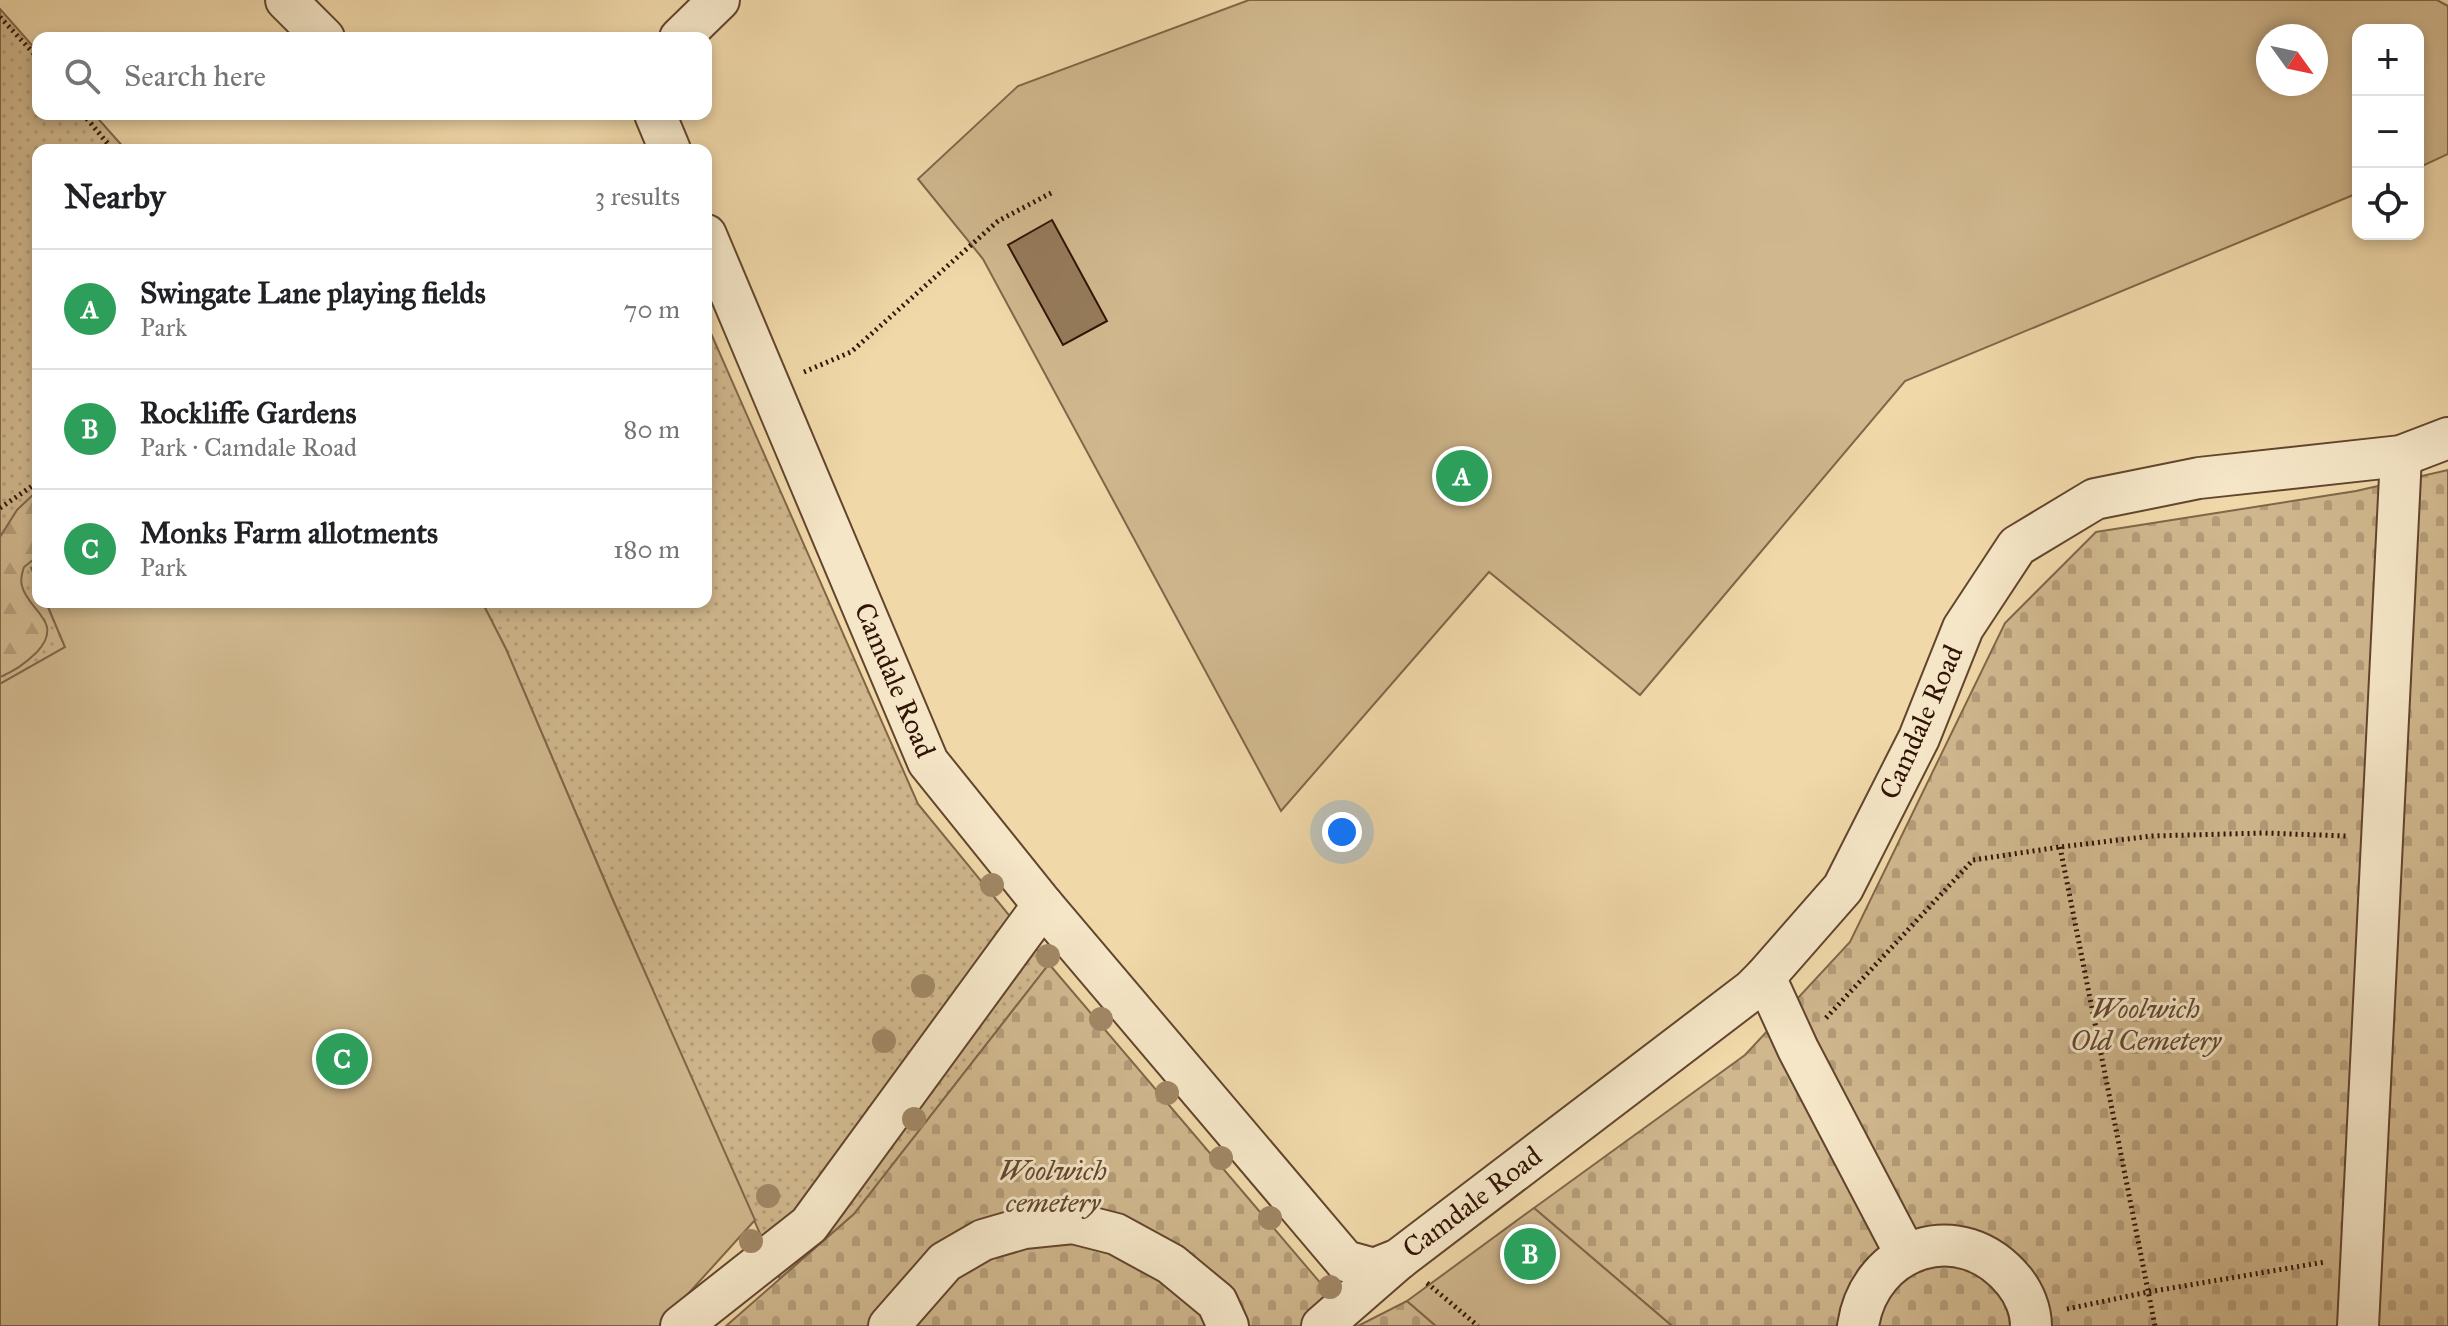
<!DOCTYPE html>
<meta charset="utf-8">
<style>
:root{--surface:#fff;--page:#f6f6f6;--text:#202124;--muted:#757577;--line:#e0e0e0;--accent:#b45309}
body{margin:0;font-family:"IM FELL Great Primer",serif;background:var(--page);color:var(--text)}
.controls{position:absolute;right:24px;top:24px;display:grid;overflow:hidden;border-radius:16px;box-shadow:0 4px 12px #0003}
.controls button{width:72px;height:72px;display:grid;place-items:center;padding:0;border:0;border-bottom:2px solid var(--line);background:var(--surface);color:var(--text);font:40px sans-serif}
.compass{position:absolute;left:2256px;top:24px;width:72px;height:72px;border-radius:50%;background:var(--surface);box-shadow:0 4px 12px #0003;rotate:123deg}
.you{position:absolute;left:1342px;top:832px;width:28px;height:28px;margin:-20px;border:6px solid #fff;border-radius:50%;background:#1a73e8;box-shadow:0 0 0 12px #1a73e833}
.badge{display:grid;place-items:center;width:52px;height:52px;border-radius:50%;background:var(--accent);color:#fff;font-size:26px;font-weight:700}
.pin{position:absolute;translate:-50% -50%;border:4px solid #fff;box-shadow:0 2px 8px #0006}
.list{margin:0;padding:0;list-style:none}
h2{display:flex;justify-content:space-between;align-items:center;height:104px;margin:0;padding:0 32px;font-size:34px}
h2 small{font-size:26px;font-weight:400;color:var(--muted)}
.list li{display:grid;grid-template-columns:52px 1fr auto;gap:24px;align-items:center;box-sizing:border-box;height:120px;padding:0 32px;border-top:2px solid var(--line)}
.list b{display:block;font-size:30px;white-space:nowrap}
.list p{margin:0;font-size:26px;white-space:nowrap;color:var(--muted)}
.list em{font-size:26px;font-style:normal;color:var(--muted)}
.icon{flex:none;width:44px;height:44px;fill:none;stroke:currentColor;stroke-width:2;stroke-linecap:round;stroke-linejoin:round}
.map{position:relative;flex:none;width:2448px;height:1326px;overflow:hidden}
.search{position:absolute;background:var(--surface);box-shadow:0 4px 12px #0003;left:32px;top:32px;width:680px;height:88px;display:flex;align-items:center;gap:20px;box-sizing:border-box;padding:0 28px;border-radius:16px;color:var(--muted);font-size:30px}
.panel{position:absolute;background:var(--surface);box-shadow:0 4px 12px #0003;left:32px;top:144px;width:680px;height:464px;border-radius:16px}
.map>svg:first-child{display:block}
.grass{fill:url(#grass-dots);stroke:#816649;stroke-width:2}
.forest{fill:url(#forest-firs);stroke:#816649;stroke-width:2}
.cemetery{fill:url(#cemetery-stones);stroke:#816649;stroke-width:2}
.green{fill:#d0b78d;stroke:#816649;stroke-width:2;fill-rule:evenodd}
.building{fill:#957a5a;stroke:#321405;stroke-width:2}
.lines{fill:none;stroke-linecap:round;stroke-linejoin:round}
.minor-casing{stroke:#62452e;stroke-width:44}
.path{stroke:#321405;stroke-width:5;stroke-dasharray:2 4;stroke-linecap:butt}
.minor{stroke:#f5e6c7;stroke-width:40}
.tree{fill:#a18765}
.labels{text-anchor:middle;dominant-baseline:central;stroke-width:6;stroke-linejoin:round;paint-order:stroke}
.street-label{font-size:28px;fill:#321405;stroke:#f5e6c7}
.park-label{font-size:28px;font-style:italic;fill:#61452e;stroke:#f5e6c7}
</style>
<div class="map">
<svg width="2448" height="1326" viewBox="0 0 2448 1326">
<defs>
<pattern id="grass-dots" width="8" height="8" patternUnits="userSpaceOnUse" patternTransform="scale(2)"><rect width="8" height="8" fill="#d0b78d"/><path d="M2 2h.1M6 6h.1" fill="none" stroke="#b39c78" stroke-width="1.8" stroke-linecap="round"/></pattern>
<pattern id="forest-firs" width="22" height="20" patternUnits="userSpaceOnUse" patternTransform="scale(2)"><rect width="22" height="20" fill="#d0b78d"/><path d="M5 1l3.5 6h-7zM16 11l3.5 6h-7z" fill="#b39c78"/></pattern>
<pattern id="cemetery-stones" width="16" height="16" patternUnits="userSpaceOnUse" patternTransform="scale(2)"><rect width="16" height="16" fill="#d0b78d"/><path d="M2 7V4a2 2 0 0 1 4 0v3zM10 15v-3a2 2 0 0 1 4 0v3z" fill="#b39c78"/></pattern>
</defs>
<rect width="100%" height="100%" fill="#f0d8a9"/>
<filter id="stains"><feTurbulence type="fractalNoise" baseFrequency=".0025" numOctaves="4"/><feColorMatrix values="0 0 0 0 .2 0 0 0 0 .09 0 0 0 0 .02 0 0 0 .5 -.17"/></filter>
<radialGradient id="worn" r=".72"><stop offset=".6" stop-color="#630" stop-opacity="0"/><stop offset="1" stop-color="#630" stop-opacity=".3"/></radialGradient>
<g class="grass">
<path d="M 0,9 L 38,52 L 38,114 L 94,114 L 126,150 L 38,150 L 38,564 L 31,568 L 38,583 L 38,602 L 46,602 L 65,647 L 0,684 Z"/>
<path d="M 706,322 L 918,804 L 1049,964 L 854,1214 L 780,1279 L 612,898 L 506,649 L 482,602 L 706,602 Z"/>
</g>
<path class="forest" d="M 38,490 L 38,556 L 24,567 C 22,573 20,580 22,586 C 28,611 65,621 37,652 C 26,663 15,671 0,677 L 0,537 L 17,510 Z"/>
<g class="cemetery">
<path d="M 2448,470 L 2448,1326 L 1672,1326 L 1534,1208 L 1745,1055 L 1850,942 L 2005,623 L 2096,532 L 2356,491 Z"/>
<path d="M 1049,964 L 1357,1326 L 726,1326 L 854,1214 Z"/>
<path d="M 1407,1301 L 1436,1326 L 1358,1326 Z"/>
</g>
<g class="green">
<path d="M 1249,0 L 2437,0 L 2448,6 L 2448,154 L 2418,168 L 2418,30 L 2358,30 L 2358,193 L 1905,381 L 1640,695 L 1489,572 L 1281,811 L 983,259 L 918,179 L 1018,86 ZM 2268,36 L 2316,36 L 2316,84 L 2268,84 Z"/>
<path d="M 46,602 L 482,602 L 506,649 L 612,898 L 755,1220 L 659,1326 L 0,1326 L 0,684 L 65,647 Z"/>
<path d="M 1534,1208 L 1672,1326 L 1436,1326 L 1407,1301 Z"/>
</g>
<path class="building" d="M 1052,220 L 1107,321 L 1063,345 L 1008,245 Z"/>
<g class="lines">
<g class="minor-casing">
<g id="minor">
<path d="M 286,0 L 324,38"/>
<path d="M 680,38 L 719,0"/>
<path d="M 655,114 L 670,150"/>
<path d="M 706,235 L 928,762 L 1043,905 L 1345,1261 L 1374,1269 L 1399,1259 L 1752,990 L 1765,977 L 1843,888 L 1919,738 L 1963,628 L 2017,546 L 2095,499 L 2199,478 L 2401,456 L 2448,438"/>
<path d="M 1765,977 L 1798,1049 L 1906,1255"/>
<path d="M 681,1326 L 809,1225 L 1043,905"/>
<path d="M 889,1326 L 945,1262 L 983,1240 L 1024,1228 L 1073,1223 L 1116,1234 L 1171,1264 L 1217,1302 L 1228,1326"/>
<path d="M 1322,1326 L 1399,1259"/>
<path d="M 1858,1326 C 1870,1246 1961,1216 2014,1281 C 2024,1293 2031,1310 2031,1326"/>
<path d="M 2358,1326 L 2401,456"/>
</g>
</g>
<g class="path">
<path d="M 0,17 L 38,58"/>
<path d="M 83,114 L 113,150"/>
<path d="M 804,372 L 851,352 L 998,221 L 1053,192"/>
<path d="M 0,508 L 38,482"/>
<path d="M 2060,847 L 2155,1326"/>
<path d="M 1826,1018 L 1973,860 L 2060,847 L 2152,836 L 2264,833 L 2346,836"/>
<path d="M 1427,1283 L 1478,1326"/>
<path d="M 2067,1309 L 2148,1292 L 2325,1262"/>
</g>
<use href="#minor" class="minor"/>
</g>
<g class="tree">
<circle cx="992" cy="885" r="12"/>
<circle cx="1048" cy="956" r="12"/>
<circle cx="923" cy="986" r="12"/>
<circle cx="1101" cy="1019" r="12"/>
<circle cx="884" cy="1041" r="12"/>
<circle cx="1167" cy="1093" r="12"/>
<circle cx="914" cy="1119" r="12"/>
<circle cx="1221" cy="1158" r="12"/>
<circle cx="768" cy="1196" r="12"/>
<circle cx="1270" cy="1218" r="12"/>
<circle cx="751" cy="1241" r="12"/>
<circle cx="1330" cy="1287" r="12"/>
</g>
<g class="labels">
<g class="street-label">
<text transform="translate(895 680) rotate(67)">Camdale Road</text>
<text transform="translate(1921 722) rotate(-66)">Camdale Road</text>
<text transform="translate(1472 1202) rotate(-37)">Camdale Road</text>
</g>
<g class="park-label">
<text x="2146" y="1008">Woolwich<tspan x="2146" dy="32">Old Cemetery</tspan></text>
<text x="1053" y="1170">Woolwich<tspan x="1053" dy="32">cemetery</tspan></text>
</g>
</g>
<rect width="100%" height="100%" filter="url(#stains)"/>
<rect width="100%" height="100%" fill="url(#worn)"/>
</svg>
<div class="controls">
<button>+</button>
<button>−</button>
<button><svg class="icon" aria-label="locate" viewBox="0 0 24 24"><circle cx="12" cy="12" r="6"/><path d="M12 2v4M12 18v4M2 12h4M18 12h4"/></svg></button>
</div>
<svg class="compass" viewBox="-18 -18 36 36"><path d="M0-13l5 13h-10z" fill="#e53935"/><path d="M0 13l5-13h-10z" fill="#757577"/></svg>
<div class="you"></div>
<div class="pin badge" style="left:1462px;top:476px;background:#2e9e5b">A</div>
<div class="pin badge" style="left:1530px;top:1254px;background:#2e9e5b">B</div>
<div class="pin badge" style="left:342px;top:1059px;background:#2e9e5b">C</div>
<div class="search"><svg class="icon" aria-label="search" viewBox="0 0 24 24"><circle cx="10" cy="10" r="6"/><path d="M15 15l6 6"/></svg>Search here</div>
<section class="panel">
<h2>Nearby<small>3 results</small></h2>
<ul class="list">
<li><span class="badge" style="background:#2e9e5b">A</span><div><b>Swingate Lane playing fields</b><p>Park</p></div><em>70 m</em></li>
<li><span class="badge" style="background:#2e9e5b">B</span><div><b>Rockliffe Gardens</b><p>Park · Camdale Road</p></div><em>80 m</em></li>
<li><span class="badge" style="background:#2e9e5b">C</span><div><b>Monks Farm allotments</b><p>Park</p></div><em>180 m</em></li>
</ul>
</section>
</div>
